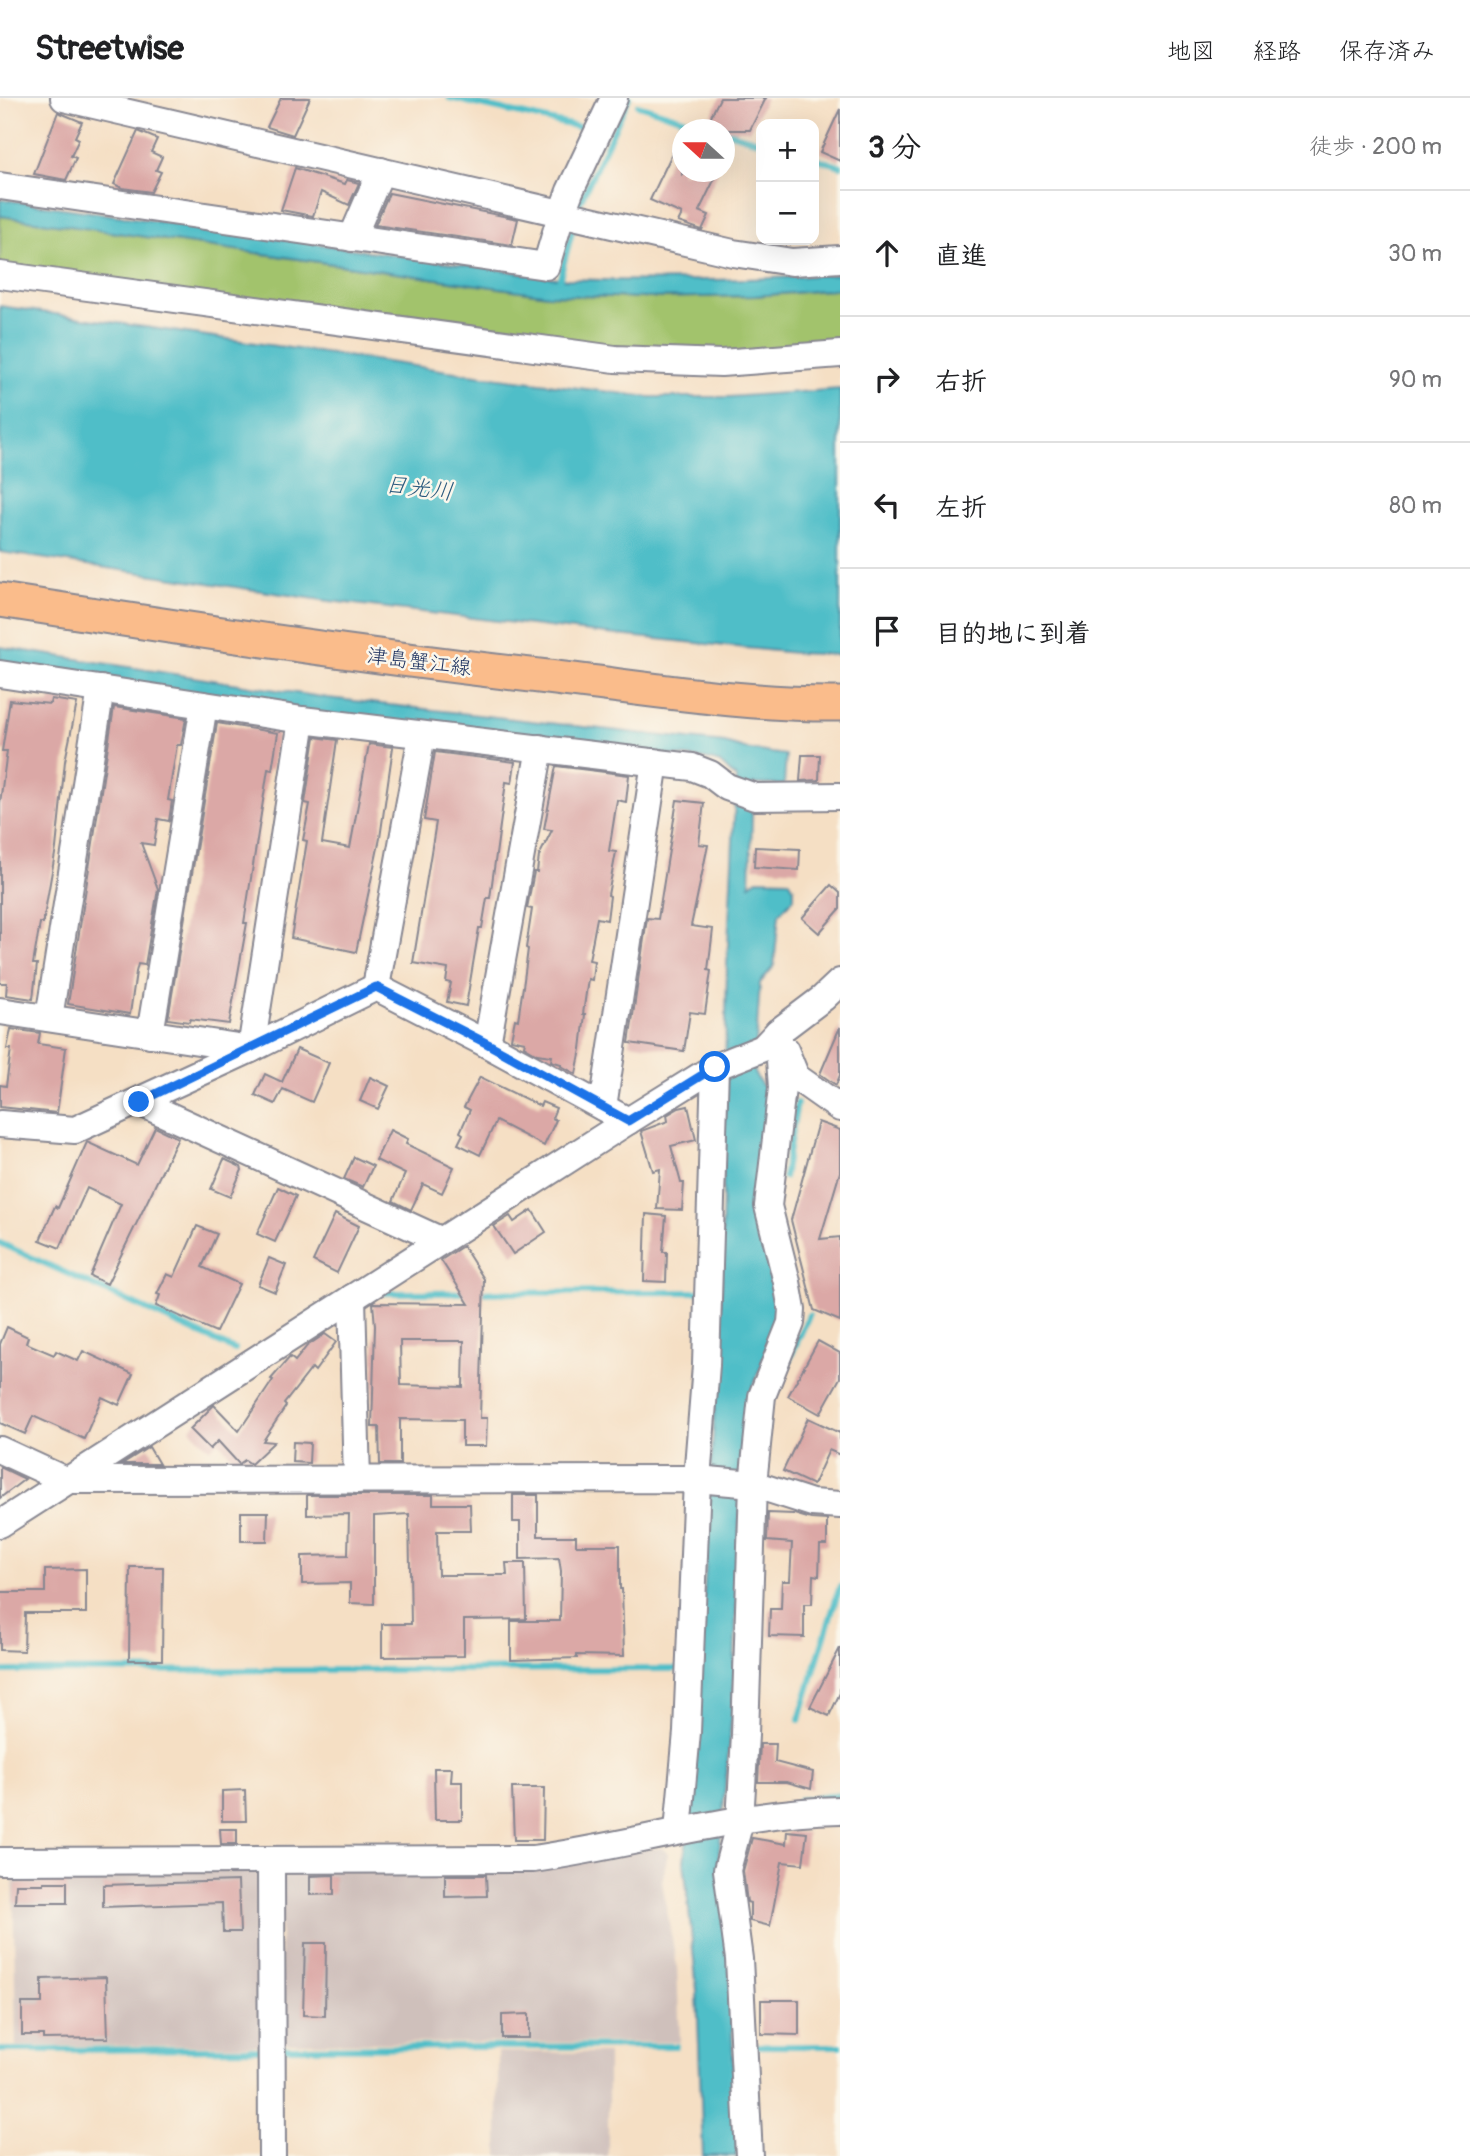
<!DOCTYPE html>
<html lang="ja">
<meta charset="utf-8">
<style>
:root{--surface:#fff;--page:#f2f2f2;--text:#202124;--muted:#757577;--line:#e0e0e0}
body{margin:0;font-family:Pangolin,"Klee One",sans-serif;background:var(--page);color:var(--text)}
.controls{position:absolute;right:21px;top:21px;display:grid;overflow:hidden;border-radius:14px;box-shadow:0 7px 28px #0002}
.controls button{width:63px;height:63px;display:grid;place-items:center;padding:0;border:0;border-bottom:2px solid var(--line);background:var(--surface);color:var(--text);font:35px sans-serif}
.compass{position:absolute;left:672px;top:21px;width:63px;height:63px;border-radius:50%;background:var(--surface);box-shadow:0 7px 28px #0002;rotate:291deg}
.stop{position:absolute;width:21px;height:21px;margin:-16px;border:5px solid #1a73e8;border-radius:50%;background:#fff}
.stop.end{background:#1a73e8;border-color:#fff;box-shadow:0 2px 7px #0008}
.list{margin:0;padding:0;list-style:none}
h2{display:flex;justify-content:space-between;align-items:center;height:91px;margin:0;padding:0 28px;font-size:30px}
h2 small{font-size:23px;font-weight:400;color:var(--muted)}
.list li{display:grid;grid-template-columns:46px 1fr auto;gap:21px;align-items:center;box-sizing:border-box;height:126px;padding:0 28px;border-top:2px solid var(--line)}
.list b{display:block;font-size:26px;white-space:nowrap}
.list em{font-size:23px;font-style:normal;color:var(--muted)}
.icon{flex:none;width:38px;height:38px;fill:none;stroke:currentColor;stroke-width:2;stroke-linecap:round;stroke-linejoin:round}
.map{position:relative;flex:none;width:840px;height:2058px;overflow:hidden}
header{display:flex;align-items:center;gap:42px;box-sizing:border-box;height:98px;padding:0 35px;background:var(--surface);border-bottom:2px solid var(--line)}
header strong{font-size:33px}
nav{display:flex;gap:38px;margin-inline-start:auto;font-size:24px}
main{display:flex}
aside{flex:1;background:var(--surface)}
.map>svg:first-child{display:block}
.industrial{fill:#cfc0bb}
.green{fill:#a2c36c;stroke:#5e7965;stroke-width:2}
.water{fill:#50bec8;stroke:#367693;stroke-width:2}
.lines{fill:none;stroke-linecap:round;stroke-linejoin:round}
.stream{stroke:#50bec8;stroke-width:6}
.building{fill:#dba8a6;fill-rule:evenodd}
.minor-casing{stroke:#888791;stroke-width:30}
.major-casing{stroke:#888791;stroke-width:37}
.minor{stroke:#fff;stroke-width:26}
.major{stroke:#fabc8b;stroke-width:33}
.route{stroke:#1a73e8;stroke-width:9}
.labels{text-anchor:middle;dominant-baseline:central;stroke-width:5;stroke-linejoin:round;paint-order:stroke}
.street-label{font-size:21px;fill:#1b2f5e;stroke:#fbf7ec}
.water-label{font-size:23px;font-style:italic;fill:#2b5a7e;stroke:#fbf7ec}
</style>
<header>
<strong>Streetwise</strong>
<nav><a>地図</a><a>経路</a><a>保存済み</a></nav>
</header>
<main>
<div class="map">
<svg width="840" height="2058" viewBox="0 0 840 2058">
<rect width="100%" height="100%" fill="#fbf7ec"/>
<filter id="ink" filterUnits="userSpaceOnUse"><feTurbulence type="fractalNoise" baseFrequency=".0143" numOctaves="2"/><feDisplacementMap in="SourceGraphic" scale="14" xChannelSelector="R" yChannelSelector="G"/><feConvolveMatrix kernelMatrix="1 2 1 2 8 2 1 2 1" color-interpolation-filters="sRGB"/></filter>
<filter id="wash" filterUnits="userSpaceOnUse"><feTurbulence type="fractalNoise" baseFrequency=".00686" numOctaves="4" result="noise"/><feDisplacementMap in="SourceGraphic" scale="28" xChannelSelector="R" yChannelSelector="G"/><feGaussianBlur stdDeviation="1.57" result="paint"/><feColorMatrix in="noise" values="0 0 0 0 0 0 0 0 0 0 0 0 0 0 0 0 0 1.4 0 .05"/><feComposite in="paint" operator="in"/></filter>
<g filter="url(#wash)">
<rect width="100%" height="100%" fill="#f5dfc4"/>
<g class="industrial">
<path d="M 662,1750 L 668,1755 L 662,1784 L 677,1869 L 680,1944 L 280,1945 L 281,1780 L 288,1770 Z"/>
<path d="M 261,1771 L 262,1947 L 16,1948 L 13,1774 Z"/>
<path d="M 498,1954 L 608,1955 L 608,2058 L 498,2058 Z"/>
</g>
<path class="green" d="M 0,118 L 548,197 L 643,200 L 755,198 L 840,191 L 840,251 L 679,259 L 0,172 Z"/>
<g class="water">
<path d="M 0,101 L 564,181 C 657,184 748,183 840,176 L 840,191 L 755,198 L 643,200 L 548,197 L 0,118 Z"/>
<path d="M 0,208 L 469,276 L 649,299 L 729,299 L 840,291 L 840,557 L 795,555 L 607,536 L 329,503 L 0,454 Z"/>
<path d="M 0,549 L 328,600 L 725,645 L 745,651 L 786,657 L 784,687 L 753,686 L 750,786 L 757,781 L 789,782 L 794,790 L 794,800 L 779,816 L 774,868 L 760,885 L 754,975 L 770,999 L 780,1198 L 778,1226 L 752,1291 L 742,1358 L 733,1604 L 718,1768 L 729,1853 L 737,2058 L 703,2058 L 697,1892 L 684,1763 L 693,1694 L 721,1197 L 727,867 L 736,680 L 720,665 L 706,661 L 327,619 L 0,568 Z"/>
</g>
<g class="lines">
<g class="stream">
<path d="M 449,0 L 588,31"/>
<path d="M 638,7 L 713,30"/>
<path d="M 724,33 L 761,44"/>
<path d="M 814,60 L 840,68"/>
<path d="M 579,106 L 629,0"/>
<path d="M 558,187 L 574,126"/>
<path d="M 784,1079 L 797,1005"/>
<path d="M 0,1145 L 235,1252"/>
<path d="M 384,1195 L 699,1194"/>
<path d="M 787,1267 L 809,1217"/>
<path d="M 0,1573 L 679,1571"/>
<path d="M 799,1622 L 840,1488"/>
<path d="M 799,1702 L 840,1697"/>
<path d="M 755,1948 L 840,1948"/>
<path d="M 283,1950 L 676,1948"/>
<path d="M 0,1952 L 260,1951"/>
</g>
</g>
<g id="blocks">
<g class="building">
<path d="M 281,0 L 310,0 L 293,37 L 267,29 Z"/>
<path d="M 720,0 L 766,0 L 750,32 L 704,32 Z"/>
<path d="M 840,11 L 840,63 L 820,54 Z"/>
<path d="M 58,14 L 82,24 L 75,39 L 79,41 L 71,58 L 76,60 L 66,82 L 34,76 Z"/>
<path d="M 138,33 L 157,41 L 151,54 L 162,59 L 156,72 L 161,74 L 151,94 L 122,90 L 114,86 Z"/>
<path d="M 682,35 L 682,76 L 684,74 L 718,74 L 699,113 L 709,117 L 702,132 L 678,124 L 682,116 L 650,102 Z"/>
<path d="M 295,70 L 345,86 L 347,82 L 359,85 L 349,107 L 321,94 L 313,118 L 281,112 Z"/>
<path d="M 389,95 L 518,121 L 512,147 L 375,127 Z"/>
<path d="M 51,601 L 77,605 L 65,663 L 56,750 L 43,825 L 40,825 L 33,866 L 37,866 L 33,901 L 6,897 L 7,885 L 0,885 L 0,705 L 7,653 L 2,653 L 10,602 L 50,606 Z"/>
<path d="M 114,609 L 186,620 L 181,647 L 177,647 L 168,702 L 172,703 L 169,723 L 158,721 L 154,747 L 141,745 L 158,791 L 145,867 L 138,866 L 136,874 L 130,916 L 68,906 Z"/>
<path d="M 217,625 L 278,635 L 272,672 L 268,671 L 244,825 L 247,825 L 229,926 L 190,921 L 189,924 L 168,921 Z"/>
<path d="M 315,639 L 337,642 L 322,745 L 350,750 L 369,646 L 393,649 L 380,740 L 356,854 L 291,840 L 307,743 L 303,742 L 310,706 L 305,705 Z"/>
<path d="M 435,654 L 515,664 L 512,685 L 506,684 L 490,800 L 487,800 L 482,830 L 479,830 L 466,908 L 447,904 L 451,885 L 446,884 L 448,871 L 413,865 L 436,724 L 424,722 Z"/>
<path d="M 802,657 L 820,657 L 819,682 L 800,683 Z"/>
<path d="M 556,668 L 629,677 L 626,704 L 617,702 L 609,753 L 616,754 L 608,797 L 610,798 L 607,822 L 597,820 L 589,862 L 594,863 L 592,882 L 588,881 L 583,916 L 585,916 L 581,951 L 576,976 L 561,968 L 561,966 L 551,963 L 552,958 L 537,956 L 524,948 L 525,944 L 511,941 L 515,921 L 518,922 L 524,882 L 528,851 L 526,850 L 532,811 L 527,810 L 534,774 L 537,774 L 539,758 L 552,732 L 544,731 Z"/>
<path d="M 677,702 L 704,705 L 699,746 L 708,747 L 691,828 L 713,831 L 708,872 L 711,873 L 705,916 L 690,914 L 684,953 L 629,945 L 647,820 L 658,821 Z"/>
<path d="M 755,749 L 800,751 L 799,772 L 754,769 Z"/>
<path d="M 831,787 L 840,795 L 840,811 L 819,835 L 802,820 Z"/>
<path d="M 840,929 L 840,977 L 836,987 L 820,976 Z"/>
<path d="M 11,931 L 40,935 L 38,946 L 66,950 L 57,1015 L 0,1009 L 0,987 L 6,988 L 11,951 L 7,951 Z"/>
<path d="M 297,951 L 329,965 L 312,1004 L 283,991 L 275,1006 L 255,997 L 265,976 L 282,984 Z"/>
<path d="M 370,979 L 389,988 L 378,1011 L 360,1003 Z"/>
<path d="M 480,979 L 540,1008 L 542,1004 L 556,1010 L 552,1020 L 556,1022 L 544,1048 L 496,1023 L 480,1057 L 458,1046 L 463,1036 L 460,1034 L 470,1012 L 464,1009 Z"/>
<path d="M 688,1008 L 696,1042 L 671,1048 L 681,1085 L 684,1085 L 682,1112 L 657,1111 L 660,1071 L 653,1073 L 641,1033 L 668,1023 L 667,1017 L 679,1010 Z"/>
<path d="M 818,1024 L 840,1032 L 840,1074 L 820,1141 L 840,1139 L 840,1223 L 814,1212 L 791,1122 Z"/>
<path d="M 155,1029 L 178,1040 L 107,1186 L 90,1178 L 121,1106 L 87,1090 L 60,1150 L 40,1142 L 55,1108 L 58,1110 L 87,1044 L 137,1067 Z"/>
<path d="M 390,1032 L 408,1041 L 406,1046 L 454,1069 L 442,1095 L 423,1086 L 411,1112 L 393,1103 L 405,1076 L 376,1062 Z"/>
<path d="M 354,1059 L 373,1068 L 363,1089 L 344,1081 Z"/>
<path d="M 224,1061 L 241,1069 L 242,1072 L 230,1099 L 211,1091 Z"/>
<path d="M 278,1089 L 296,1098 L 275,1144 L 257,1136 Z"/>
<path d="M 532,1112 L 546,1134 L 513,1156 L 494,1128 L 510,1118 L 514,1124 Z"/>
<path d="M 335,1116 L 359,1128 L 337,1175 L 313,1163 Z"/>
<path d="M 646,1116 L 666,1118 L 663,1154 L 667,1154 L 666,1184 L 644,1183 Z"/>
<path d="M 197,1128 L 217,1136 L 202,1169 L 239,1186 L 216,1234 L 156,1208 L 160,1197 L 157,1196 L 167,1176 L 174,1179 Z"/>
<path d="M 463,1148 L 484,1181 L 480,1320 L 487,1320 L 486,1348 L 462,1348 L 462,1322 L 400,1321 L 400,1366 L 380,1366 L 379,1329 L 372,1329 L 375,1228 L 373,1205 L 469,1206 L 441,1162 ZM 400,1243 L 464,1243 L 463,1289 L 401,1287 Z"/>
<path d="M 269,1160 L 286,1167 L 275,1194 L 258,1187 Z"/>
<path d="M 7,1229 L 28,1239 L 26,1245 L 54,1257 L 56,1253 L 78,1263 L 83,1253 L 133,1276 L 119,1307 L 102,1299 L 84,1341 L 33,1318 L 25,1336 L 0,1325 L 0,1246 Z"/>
<path d="M 325,1236 L 336,1244 L 315,1273 L 312,1270 L 284,1306 L 286,1308 L 263,1343 L 274,1344 L 251,1366 L 245,1362 L 239,1366 L 218,1343 L 210,1351 L 190,1331 L 214,1307 L 239,1333 L 273,1282 L 271,1281 L 290,1259 L 295,1263 L 307,1248 Z"/>
<path d="M 818,1243 L 840,1255 L 840,1280 L 820,1316 L 788,1298 Z"/>
<path d="M 808,1320 L 840,1335 L 840,1357 L 829,1352 L 813,1387 L 783,1373 Z"/>
<path d="M 293,1344 L 310,1345 L 309,1365 L 292,1364 Z"/>
<path d="M 149,1349 L 159,1366 L 122,1366 Z"/>
<path d="M 0,1369 L 25,1381 L 0,1400 Z"/>
<path d="M 307,1397 L 433,1397 L 433,1406 L 470,1406 L 471,1433 L 437,1433 L 438,1477 L 507,1477 L 506,1465 L 525,1465 L 526,1521 L 464,1522 L 464,1558 L 382,1559 L 382,1526 L 411,1526 L 409,1416 L 374,1418 L 374,1506 L 350,1505 L 350,1485 L 302,1486 L 302,1458 L 348,1457 L 349,1416 L 307,1417 Z"/>
<path d="M 513,1397 L 538,1397 L 538,1438 L 576,1438 L 576,1447 L 620,1447 L 620,1491 L 622,1491 L 624,1558 L 577,1557 L 577,1560 L 511,1562 L 511,1523 L 560,1523 L 561,1473 L 559,1460 L 520,1461 L 520,1424 L 513,1424 Z"/>
<path d="M 241,1414 L 268,1414 L 267,1443 L 241,1443 Z"/>
<path d="M 768,1415 L 794,1416 L 811,1421 L 827,1422 L 827,1447 L 820,1447 L 819,1478 L 813,1477 L 812,1506 L 804,1506 L 804,1539 L 769,1538 L 770,1511 L 781,1511 L 782,1483 L 790,1483 L 792,1445 L 767,1443 Z"/>
<path d="M 130,1469 L 163,1469 L 162,1562 L 129,1562 Z"/>
<path d="M 86,1471 L 86,1515 L 25,1515 L 24,1553 L 0,1552 L 0,1494 L 45,1494 L 45,1472 Z"/>
<path d="M 840,1550 L 840,1595 L 829,1618 L 810,1609 Z"/>
<path d="M 760,1646 L 776,1646 L 775,1664 L 813,1674 L 811,1691 L 787,1684 L 758,1684 Z"/>
<path d="M 434,1670 L 452,1670 L 451,1684 L 462,1684 L 462,1722 L 435,1722 Z"/>
<path d="M 512,1690 L 544,1690 L 543,1742 L 514,1742 Z"/>
<path d="M 245,1692 L 246,1723 L 222,1723 L 222,1693 Z"/>
<path d="M 220,1731 L 237,1731 L 237,1746 L 221,1746 Z"/>
<path d="M 787,1733 L 807,1735 L 803,1766 L 782,1764 L 770,1828 L 750,1823 L 750,1805 L 747,1804 L 743,1773 L 752,1740 L 786,1746 Z"/>
<path d="M 334,1777 L 334,1796 L 310,1797 L 310,1778 Z"/>
<path d="M 445,1777 L 486,1777 L 487,1798 L 445,1799 Z"/>
<path d="M 238,1783 L 240,1834 L 223,1834 L 222,1805 L 103,1809 L 103,1787 Z"/>
<path d="M 44,1784 L 67,1784 L 67,1805 L 15,1805 L 16,1786 L 44,1786 Z"/>
<path d="M 305,1845 L 326,1845 L 325,1918 L 303,1917 Z"/>
<path d="M 106,1879 L 108,1940 L 43,1941 L 43,1937 L 22,1937 L 22,1905 L 42,1905 L 42,1881 Z"/>
<path d="M 761,1902 L 799,1902 L 799,1937 L 761,1936 Z"/>
<path d="M 529,1916 L 529,1940 L 502,1940 L 502,1917 Z"/>
</g>
</g>
</g>
<g filter="url(#ink)">
<use href="#blocks" fill-opacity="0" stroke="#888791" stroke-width="2"/>
<g class="lines">
<g class="minor-casing">
<g id="minor">
<path d="M 64,0 L 733,155 L 792,164 L 840,161"/>
<path d="M 0,88 L 546,168 L 562,114 L 570,93 L 614,0"/>
<path d="M 352,140 L 381,73"/>
<path d="M 0,177 L 615,261 L 721,265 L 840,256"/>
<path d="M 0,576 L 302,622 L 692,669 L 710,676 L 727,689 L 755,699 L 840,698"/>
<path d="M 376,889 L 422,637"/>
<path d="M 0,913 L 251,951"/>
<path d="M 49,920 L 101,591"/>
<path d="M 150,936 L 204,607"/>
<path d="M 487,946 L 540,650"/>
<path d="M 251,951 L 302,622"/>
<path d="M 785,952 L 796,979 L 840,1010"/>
<path d="M 139,1004 L 440,1142"/>
<path d="M 603,1009 L 655,664"/>
<path d="M 0,1026 L 75,1032 L 251,951 L 376,889 L 487,946 L 628,1023"/>
<path d="M 352,1200 L 357,1382"/>
<path d="M 0,1352 L 65,1382 L 697,1381 L 753,1386 L 812,1405 L 840,1407"/>
<path d="M 0,1426 L 628,1023 L 715,969 L 763,950 L 778,934 L 823,900 L 840,884"/>
<path d="M 678,1733 L 687,1634 L 697,1381 L 706,1267 L 715,969"/>
<path d="M 0,1763 L 533,1761 C 635,1747 736,1714 840,1712"/>
<path d="M 271,1763 L 272,2058"/>
<path d="M 749,2058 L 739,1861 L 727,1772 L 740,1723 L 745,1637 L 753,1386 L 762,1298 L 791,1225 L 792,1212 L 787,1184 L 768,1108 L 782,990 L 778,934"/>
</g>
</g>
<g class="major-casing">
<path id="major" d="M 0,502 C 185,531 370,559 556,580 C 650,591 745,607 840,606"/>
</g>
<use href="#minor" class="minor"/>
<use href="#major" class="major"/>
</g>
</g>
<g class="lines" filter="url(#ink)">
<path class="route" d="M 139,1004 L 376,889 L 488,946 L 628,1023 L 715,969"/>
</g>
<g class="labels">
<g class="street-label">
<text transform="translate(419 564) rotate(7)">津島蟹江線</text>
</g>
<g class="water-label">
<text transform="translate(419 390) rotate(7)">日光川</text>
</g>
</g>
</svg>
<div class="controls">
<button>+</button>
<button>−</button>
</div>
<svg class="compass" viewBox="-18 -18 36 36"><path d="M0-13l5 13h-10z" fill="#e53935"/><path d="M0 13l5-13h-10z" fill="#757577"/></svg>
<div class="stop" style="left:715px;top:969px"></div>
<div class="stop end" style="left:139px;top:1004px"></div>
</div>
<aside>
<h2>3 分<small>徒歩 · 200 m</small></h2>
<ul class="list">
<li><svg class="icon" aria-label="ahead" viewBox="0 0 24 24"><path d="M12 20V5M6 11l6-6 6 6"/></svg><div><b>直進</b></div><em>30 m</em></li>
<li><svg class="icon" aria-label="right" viewBox="0 0 24 24"><path d="M7 20v-9h11M14 6l5 5-5 5"/></svg><div><b>右折</b></div><em>90 m</em></li>
<li><svg class="icon" aria-label="left" viewBox="0 0 24 24"><path d="M17 20v-9H6M10 6l-5 5 5 5"/></svg><div><b>左折</b></div><em>80 m</em></li>
<li><svg class="icon" aria-label="arrive" viewBox="0 0 24 24"><path d="M6 21V4h12l-3 4 3 4H6"/></svg><div><b>目的地に到着</b></div></li>
</ul>
</aside>
</main>
